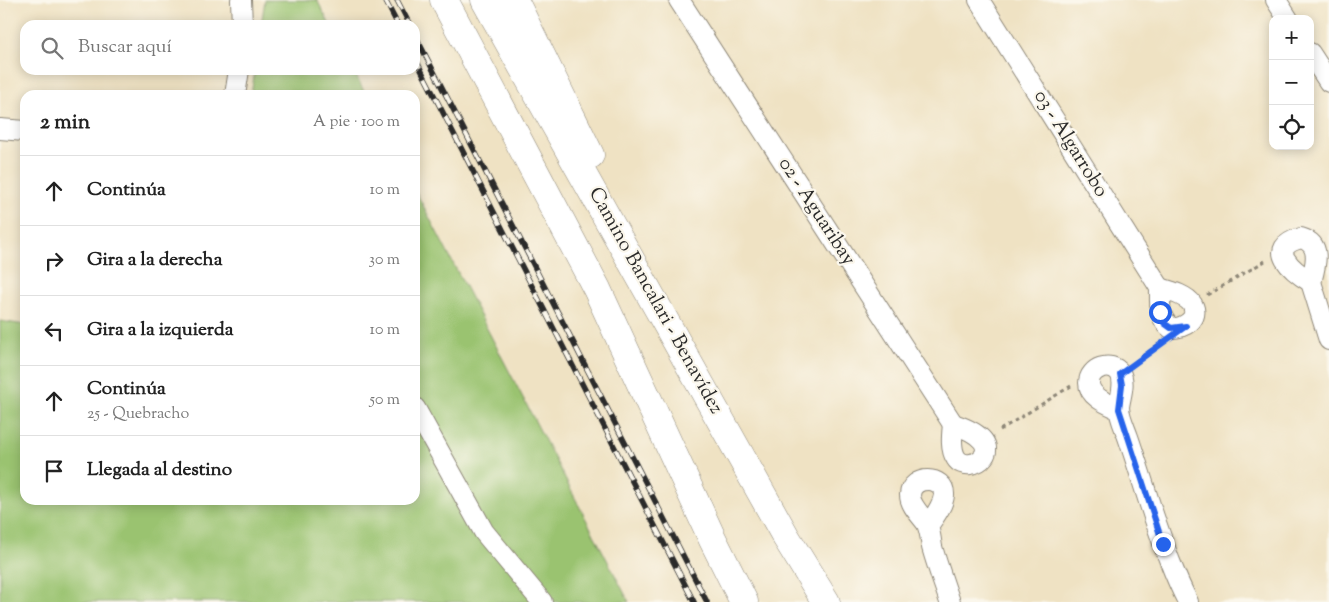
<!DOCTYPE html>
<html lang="es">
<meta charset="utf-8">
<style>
:root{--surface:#fff;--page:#f2f2f2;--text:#222;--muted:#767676;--line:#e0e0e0}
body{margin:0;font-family:"Sorts Mill Goudy",serif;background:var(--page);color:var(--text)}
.controls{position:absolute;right:15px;top:15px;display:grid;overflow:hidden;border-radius:10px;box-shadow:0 2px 12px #0003}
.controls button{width:45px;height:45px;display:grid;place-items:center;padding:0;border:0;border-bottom:1px solid var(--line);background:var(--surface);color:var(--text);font:25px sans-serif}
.stop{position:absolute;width:15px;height:15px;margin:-11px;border:4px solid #2563eb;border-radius:50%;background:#fff}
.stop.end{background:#2563eb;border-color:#fff;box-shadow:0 1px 5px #0008}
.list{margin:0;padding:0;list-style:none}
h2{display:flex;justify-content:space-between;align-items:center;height:65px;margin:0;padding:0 20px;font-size:21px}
h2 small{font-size:16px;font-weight:400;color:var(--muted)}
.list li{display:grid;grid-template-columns:32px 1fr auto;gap:15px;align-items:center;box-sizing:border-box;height:70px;padding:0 20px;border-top:1px solid var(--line)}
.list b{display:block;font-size:19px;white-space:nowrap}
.list p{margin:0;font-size:16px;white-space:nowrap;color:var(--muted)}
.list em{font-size:16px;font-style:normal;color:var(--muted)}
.icon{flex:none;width:28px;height:28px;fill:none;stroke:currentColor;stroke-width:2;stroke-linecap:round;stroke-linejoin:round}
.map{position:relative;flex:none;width:1329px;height:602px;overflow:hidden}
.search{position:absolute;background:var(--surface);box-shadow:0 2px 12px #0003;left:20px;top:20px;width:400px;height:55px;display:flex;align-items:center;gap:12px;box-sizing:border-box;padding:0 18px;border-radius:15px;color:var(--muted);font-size:19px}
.panel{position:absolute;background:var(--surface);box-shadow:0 2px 12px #0003;left:20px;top:90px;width:400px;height:415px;border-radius:15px}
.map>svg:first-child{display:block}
.green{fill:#9ac370;stroke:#62774e}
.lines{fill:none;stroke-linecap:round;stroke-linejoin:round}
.street-casing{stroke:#8d8677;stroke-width:22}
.secondary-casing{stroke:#8d8677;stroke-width:29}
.path{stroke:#8d8677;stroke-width:3;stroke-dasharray:4 4;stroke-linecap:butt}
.street{stroke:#fff;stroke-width:20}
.secondary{stroke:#fff;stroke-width:28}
.rail-casing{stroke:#2b2b2b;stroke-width:5.5}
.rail{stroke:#fbf7ec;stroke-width:4;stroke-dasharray:11;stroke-linecap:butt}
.route{stroke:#2563eb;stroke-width:6}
.labels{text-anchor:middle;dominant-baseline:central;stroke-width:4.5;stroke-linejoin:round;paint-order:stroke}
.street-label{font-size:20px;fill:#2b2b2b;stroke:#fbf7ec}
</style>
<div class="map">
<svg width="1329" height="602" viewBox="0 0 1329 602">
<rect width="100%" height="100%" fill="#fbf7ec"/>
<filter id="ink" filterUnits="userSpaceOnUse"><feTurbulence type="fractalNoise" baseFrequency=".02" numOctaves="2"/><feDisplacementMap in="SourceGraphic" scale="10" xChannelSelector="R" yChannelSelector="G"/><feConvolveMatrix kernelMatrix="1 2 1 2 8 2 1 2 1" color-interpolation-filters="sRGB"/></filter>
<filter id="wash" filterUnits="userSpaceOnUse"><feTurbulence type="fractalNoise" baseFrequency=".0096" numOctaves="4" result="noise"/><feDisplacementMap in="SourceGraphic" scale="20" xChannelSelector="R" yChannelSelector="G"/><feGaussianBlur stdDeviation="1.12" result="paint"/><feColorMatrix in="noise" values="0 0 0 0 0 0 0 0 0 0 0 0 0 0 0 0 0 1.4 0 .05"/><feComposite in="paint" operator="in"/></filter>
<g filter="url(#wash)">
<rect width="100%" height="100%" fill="#efe2c3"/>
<g class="green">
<path d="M 265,0 L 317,0 L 330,25 L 261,25 Z"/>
<path d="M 255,70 L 353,70 L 366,95 L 251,95 Z"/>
<path d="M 415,190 L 629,602 L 0,602 L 0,321 L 25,325 L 25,500 L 415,500 Z"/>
</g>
</g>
<g filter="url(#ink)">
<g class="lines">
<g class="street-casing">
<g id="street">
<path d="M 241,0 L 242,25"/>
<path d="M 679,0 L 953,424"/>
<path d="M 979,0 L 1160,288"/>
<path d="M 1276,0 L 1288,19"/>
<path d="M 1310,53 L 1329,82"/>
<path d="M 235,95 L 239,70"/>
<path d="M 0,129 L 25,131"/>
<path d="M 1301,238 C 1322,244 1316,264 1311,282 C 1293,271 1264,248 1301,238 Z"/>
<path d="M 1311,282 L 1329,340"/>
<path d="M 1160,288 C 1170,291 1186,295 1192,304 C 1201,319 1183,329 1171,328 C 1158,318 1160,303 1160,288 Z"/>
<path d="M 415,408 L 484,532 L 542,602"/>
<path d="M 1119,409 C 1108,404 1089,397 1089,383 C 1089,368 1111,360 1120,373 C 1126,383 1120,397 1119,407 C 1119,416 1125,428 1128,437 C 1137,463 1145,490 1154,517 C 1164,546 1174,575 1188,602"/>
<path d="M 953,424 C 1019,445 968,478 956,458 C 950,449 952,434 953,424 Z"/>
<path d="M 928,526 C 934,517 943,506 944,495 C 945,475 911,475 910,495 C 910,506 922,516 927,524 C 930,531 931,540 932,547 C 937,565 944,584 950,602"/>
</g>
</g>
<g class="secondary-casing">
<g id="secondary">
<path d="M 444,0 L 597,289 L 712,538 L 744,602"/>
<path d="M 485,0 L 786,537 L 826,602"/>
<path d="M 514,0 L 590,155"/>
</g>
</g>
<g class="path">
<path d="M 1207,295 L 1265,261"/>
<path d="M 1136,362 L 1161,343"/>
<path d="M 1000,430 L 1071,386"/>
</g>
<use href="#street" class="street"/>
<use href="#secondary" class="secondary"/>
<g class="rail-casing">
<g id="rail">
<path d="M 385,0 L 398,25"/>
<path d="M 397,0 L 410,25"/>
<path d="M 415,35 L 707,602"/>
<path d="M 415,58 L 694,602"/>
</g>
</g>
<use href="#rail" class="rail"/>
</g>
</g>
<g class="lines" filter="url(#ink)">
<path class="route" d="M 1160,312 L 1164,323 L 1171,328 L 1186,326 L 1120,374 L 1122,385 L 1119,409 L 1163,544"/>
</g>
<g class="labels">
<g class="street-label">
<text transform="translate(1070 144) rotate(58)">03 - Algarrobo</text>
<text transform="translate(816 212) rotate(57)">02 - Aguaribay</text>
<text transform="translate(655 301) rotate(61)">Camino Bancalari - Benavídez</text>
</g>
</g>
</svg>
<div class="controls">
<button>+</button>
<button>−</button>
<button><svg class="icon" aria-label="locate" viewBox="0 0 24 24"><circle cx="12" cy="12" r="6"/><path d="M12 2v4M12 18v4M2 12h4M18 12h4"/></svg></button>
</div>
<div class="stop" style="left:1160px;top:312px"></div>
<div class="stop end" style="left:1163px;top:544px"></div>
<div class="search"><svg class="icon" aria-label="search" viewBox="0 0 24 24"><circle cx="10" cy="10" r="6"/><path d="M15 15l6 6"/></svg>Buscar aquí</div>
<section class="panel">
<h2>2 min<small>A pie · 100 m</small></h2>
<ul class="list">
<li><svg class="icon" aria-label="ahead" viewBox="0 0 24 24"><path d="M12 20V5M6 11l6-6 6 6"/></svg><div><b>Continúa</b></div><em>10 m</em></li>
<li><svg class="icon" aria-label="right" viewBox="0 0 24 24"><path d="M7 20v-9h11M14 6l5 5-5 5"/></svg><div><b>Gira a la derecha</b></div><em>30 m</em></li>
<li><svg class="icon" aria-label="left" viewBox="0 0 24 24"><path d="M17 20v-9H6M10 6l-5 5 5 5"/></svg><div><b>Gira a la izquierda</b></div><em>10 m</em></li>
<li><svg class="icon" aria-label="ahead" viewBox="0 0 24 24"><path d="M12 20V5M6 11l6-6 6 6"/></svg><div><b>Continúa</b><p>25 - Quebracho</p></div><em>50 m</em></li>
<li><svg class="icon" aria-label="arrive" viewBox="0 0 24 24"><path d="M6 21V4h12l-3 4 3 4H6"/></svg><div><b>Llegada al destino</b></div></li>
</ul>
</section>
</div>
